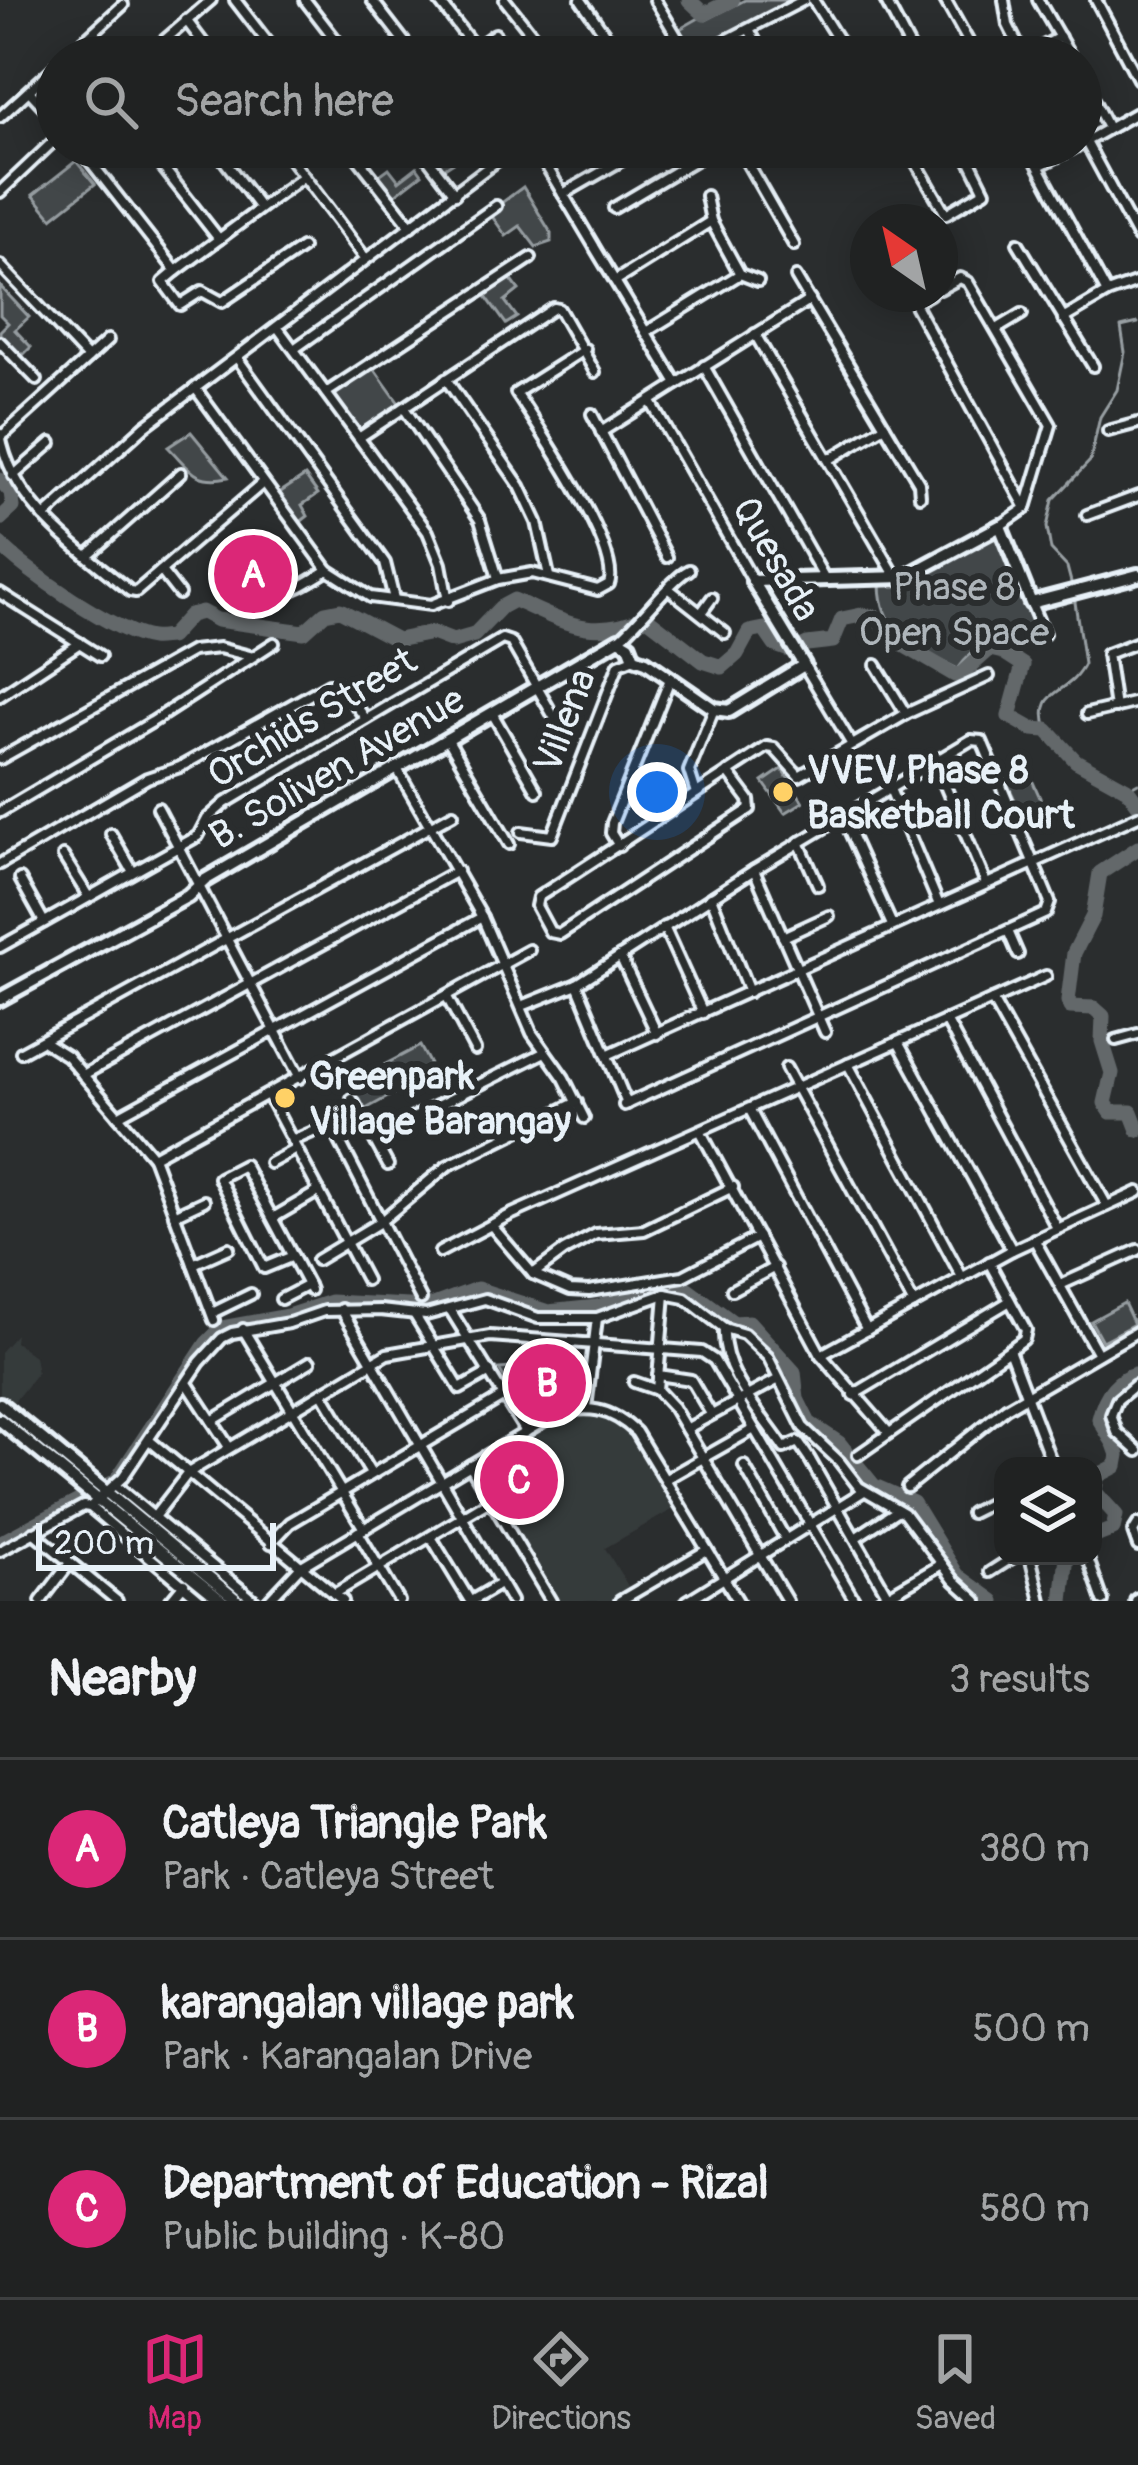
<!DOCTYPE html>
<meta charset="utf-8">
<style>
:root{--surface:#202222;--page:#2d2f2f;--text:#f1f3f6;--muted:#a2a4a5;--line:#3d3f40;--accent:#db2777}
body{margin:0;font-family:Pangolin,sans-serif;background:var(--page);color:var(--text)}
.controls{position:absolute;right:36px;bottom:36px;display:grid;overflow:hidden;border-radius:24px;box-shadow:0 6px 30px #0003}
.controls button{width:108px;height:108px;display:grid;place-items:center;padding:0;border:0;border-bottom:3px solid var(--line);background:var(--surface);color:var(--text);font:60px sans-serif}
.compass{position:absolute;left:850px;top:204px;width:108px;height:108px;border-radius:50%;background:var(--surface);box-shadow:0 6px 30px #0003;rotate:326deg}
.scale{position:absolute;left:36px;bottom:30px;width:240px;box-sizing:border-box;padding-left:12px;border:6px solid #e8f1f8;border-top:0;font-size:33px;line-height:42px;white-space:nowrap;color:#e8f1f8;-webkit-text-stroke:9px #2a2d2e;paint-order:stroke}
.you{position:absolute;left:657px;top:792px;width:42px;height:42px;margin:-30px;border:9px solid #fff;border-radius:50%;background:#1a73e8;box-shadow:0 0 0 18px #1a73e833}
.badge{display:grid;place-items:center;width:78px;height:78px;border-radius:50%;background:var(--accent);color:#fff;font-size:39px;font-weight:700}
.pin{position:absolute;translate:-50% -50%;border:6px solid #fff;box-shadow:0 3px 12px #0006}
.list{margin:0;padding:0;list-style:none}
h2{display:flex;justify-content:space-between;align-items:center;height:156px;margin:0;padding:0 48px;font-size:51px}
h2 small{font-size:39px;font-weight:400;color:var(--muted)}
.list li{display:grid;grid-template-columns:78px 1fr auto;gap:36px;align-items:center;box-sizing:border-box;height:180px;padding:0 48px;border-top:3px solid var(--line)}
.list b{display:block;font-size:45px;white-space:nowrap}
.list p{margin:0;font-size:39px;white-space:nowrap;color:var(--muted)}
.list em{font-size:39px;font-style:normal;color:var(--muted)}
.icon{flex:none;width:66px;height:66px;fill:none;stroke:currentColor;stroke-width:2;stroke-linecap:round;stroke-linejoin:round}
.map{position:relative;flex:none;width:1138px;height:1601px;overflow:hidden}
.search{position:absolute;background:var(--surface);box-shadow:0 6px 30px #0003;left:36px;right:36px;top:36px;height:132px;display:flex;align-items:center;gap:30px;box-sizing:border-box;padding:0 42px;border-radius:66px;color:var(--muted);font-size:45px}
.sheet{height:696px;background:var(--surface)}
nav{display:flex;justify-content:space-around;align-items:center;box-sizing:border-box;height:168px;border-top:3px solid var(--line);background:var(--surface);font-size:33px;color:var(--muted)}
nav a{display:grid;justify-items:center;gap:6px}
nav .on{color:var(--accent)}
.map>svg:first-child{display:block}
.built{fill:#363a3b}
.green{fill:#424648;stroke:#959ca0;stroke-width:3}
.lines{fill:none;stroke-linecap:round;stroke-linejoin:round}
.stream{stroke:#989fa3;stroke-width:3}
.river{stroke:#63686b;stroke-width:15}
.street-casing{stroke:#e8f1f8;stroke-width:16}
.secondary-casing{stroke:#e8f1f8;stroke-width:20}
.street{stroke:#2a2d2e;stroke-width:8}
.secondary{stroke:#2a2d2e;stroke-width:10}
.poi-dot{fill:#ffd166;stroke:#2a2d2e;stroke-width:4.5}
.labels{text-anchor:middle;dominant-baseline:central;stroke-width:12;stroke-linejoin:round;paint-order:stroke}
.street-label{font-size:39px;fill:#e8f1f8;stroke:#2a2d2e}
.park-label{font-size:39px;fill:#aeb5ba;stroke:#2a2d2e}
.poi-label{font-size:39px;font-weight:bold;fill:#e8f1f8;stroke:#2a2d2e;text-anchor:start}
</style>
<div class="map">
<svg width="1138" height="1601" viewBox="0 0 1138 1601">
<rect width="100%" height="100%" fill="#2a2d2e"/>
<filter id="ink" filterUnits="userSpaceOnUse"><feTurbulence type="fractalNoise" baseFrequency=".00833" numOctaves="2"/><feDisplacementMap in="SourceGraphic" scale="24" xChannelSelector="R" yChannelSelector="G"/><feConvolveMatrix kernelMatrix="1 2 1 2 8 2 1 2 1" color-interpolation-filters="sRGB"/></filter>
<g filter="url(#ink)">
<g class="built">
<path d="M 16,1334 L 15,1342 L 34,1356 L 37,1373 L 9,1408 L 0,1400 L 0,1352 Z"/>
<path d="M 588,1413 L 612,1417 L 632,1433 L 677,1507 L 605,1548 L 631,1591 L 614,1601 L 553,1601 L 508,1526 L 564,1491 L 530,1434 L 566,1416 Z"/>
</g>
<g class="green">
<path d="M 745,0 L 795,0 L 691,55 L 678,30 L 699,18 L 706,20 Z"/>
<path d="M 504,34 L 516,48 L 532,57 L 472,57 Z"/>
<path d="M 426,147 L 477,147 L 443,169 Z"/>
<path d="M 76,161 L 95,184 L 52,218 L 33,195 Z"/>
<path d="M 417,167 L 422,174 L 390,199 L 374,179 L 389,168 L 399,181 Z"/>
<path d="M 523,187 L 551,233 L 551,242 L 536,247 L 520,226 L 506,236 L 489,212 Z"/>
<path d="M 507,274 L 519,290 L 505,301 L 517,317 L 506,324 L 483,292 Z"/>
<path d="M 0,286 L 29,317 L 15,330 L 31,347 L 19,359 L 0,340 L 0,331 L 8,323 L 0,315 Z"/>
<path d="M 373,367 L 401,406 L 360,433 L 332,394 Z"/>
<path d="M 191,432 L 228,477 C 195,484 190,469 168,447 Z"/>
<path d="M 305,476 L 318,494 L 302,505 L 308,516 L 294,527 L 273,497 Z"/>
<path d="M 998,533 L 1034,626 C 1005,635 976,642 958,669 C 915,647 881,636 880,584 L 903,583 Z"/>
<path d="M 782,769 L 803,802 L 785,813 L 763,782 Z"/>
<path d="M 1029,773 L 1045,809 L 1024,819 L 1007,783 Z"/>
<path d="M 420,1046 L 434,1072 L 362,1111 L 348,1084 Z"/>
<path d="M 1124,1303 L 1134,1324 L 1102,1341 L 1091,1321 Z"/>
<path d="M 592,1361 L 582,1399 L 530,1422 L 499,1369 Z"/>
</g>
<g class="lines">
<g class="stream">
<path d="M 1072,586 L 1067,567 L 1051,550 L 1047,527 L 1053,500 L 1090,461 L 1100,417 L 1117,390 L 1125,352 L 1121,327 L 1138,323"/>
<path d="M 1047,730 C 1034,687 1069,697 1084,664 L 1074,595"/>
<path d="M 1127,789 L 1138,783"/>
</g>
<g class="river">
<path d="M 689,0 L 704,14 L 732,0"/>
<path d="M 0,480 L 11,492 L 13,507 L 0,519"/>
<path d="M 0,544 C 22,569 119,635 151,638 C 158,639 164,637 170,637 L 190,615 L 202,612 L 217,620 L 304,632 L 325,613 L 340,610 L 397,640 L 432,633 L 453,641 L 474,635 L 501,607 L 514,600 C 566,623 591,640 646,617 L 703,661 L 722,667 L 737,654 L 749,632 L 764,629 L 775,645 L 792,651 L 807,644 L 833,641 L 842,619 L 861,615 L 876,617 L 893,639 L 955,675 L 962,674 L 990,649 L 1003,652 L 1023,665 L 1009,716 L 1032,729 L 1047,730 L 1076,761 L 1127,789 L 1138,804"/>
<path d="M 1138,848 L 1100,873 L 1093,916 L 1074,953 L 1068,1001 L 1070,1007 L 1094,1008 L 1103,1016 L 1102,1041 L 1112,1073 L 1105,1103 L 1111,1112 L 1131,1112 L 1138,1130"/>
<path d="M 1093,1537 L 1113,1529 L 1116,1515 L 1095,1492 L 1097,1476 L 1116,1466 L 1118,1455 L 1114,1444 L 1099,1419 C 1104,1397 1115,1379 1138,1373"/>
<path d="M 0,1543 L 116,1481 L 207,1343 L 222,1328 L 288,1316 L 331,1302 L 428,1307 L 477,1289 L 548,1312 L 597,1307 L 675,1285 L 685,1287 L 734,1323 L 749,1322 L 794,1372 L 797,1399 L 809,1423 L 839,1443 L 874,1486 L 913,1503 L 957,1575 L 993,1601"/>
<path d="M 1062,1601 L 1067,1556"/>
</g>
<g class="street-casing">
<g id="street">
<path d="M 235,0 L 279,57"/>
<path d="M 305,0 L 349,57"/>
<path d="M 372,0 L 416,57"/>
<path d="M 438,0 L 475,48"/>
<path d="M 505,0 L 550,57"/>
<path d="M 581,0 L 621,57"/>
<path d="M 655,0 L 689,57"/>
<path d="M 813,0 L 849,57"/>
<path d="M 885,0 L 915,57"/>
<path d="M 945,0 L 977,57"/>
<path d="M 1004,0 L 1008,25 L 1024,57"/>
<path d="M 1038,0 L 1071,57"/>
<path d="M 1096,0 L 1138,79"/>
<path d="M 186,20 L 214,57"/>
<path d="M 750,31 L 764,57"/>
<path d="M 1024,56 L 1060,37"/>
<path d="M 66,57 L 123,5"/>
<path d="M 145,57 L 211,0"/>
<path d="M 463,57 L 495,34"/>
<path d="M 694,57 L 804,0"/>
<path d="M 1081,76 L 1108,128"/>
<path d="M 29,91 L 57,121"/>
<path d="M 0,117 L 57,65"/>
<path d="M 1086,142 L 1138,238"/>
<path d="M 1081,144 L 1138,112"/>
<path d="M 79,147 L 176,271 L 163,282 L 180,305 L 202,291 L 222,302 L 302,248"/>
<path d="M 147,147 L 219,239"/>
<path d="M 214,147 L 260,208"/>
<path d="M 282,147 L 366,259"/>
<path d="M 349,147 L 411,226"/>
<path d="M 419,147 L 455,194"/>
<path d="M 535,147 L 594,246"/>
<path d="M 738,147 L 794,245"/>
<path d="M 812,147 L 819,155 L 836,147"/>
<path d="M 907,147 L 946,214 L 985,191 L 963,147"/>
<path d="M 1028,147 L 1107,293"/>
<path d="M 1039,166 L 1076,147"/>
<path d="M 0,192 L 57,138"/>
<path d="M 563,194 L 645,147"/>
<path d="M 706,196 L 711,221 L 740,274 L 758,281"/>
<path d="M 614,208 L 717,147"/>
<path d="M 1018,243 L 1093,366"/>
<path d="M 595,248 L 677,384"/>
<path d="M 0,265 L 88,358"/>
<path d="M 176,271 L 304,176"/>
<path d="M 796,277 L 919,483 L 920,496"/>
<path d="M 615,281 L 711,221"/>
<path d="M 940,289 L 960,278 L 968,282 L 1051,425 L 1026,508 L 1000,526"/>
<path d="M 909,294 L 1026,508"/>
<path d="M 914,303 L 930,294"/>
<path d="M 1063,319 L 1107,293 L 1138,282"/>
<path d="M 278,328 L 428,532 L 441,564 L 448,601"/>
<path d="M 997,329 L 1022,314"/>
<path d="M 646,332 L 740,274"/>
<path d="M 755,334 L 896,577"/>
<path d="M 0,342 L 37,380"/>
<path d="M 294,349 L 496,206"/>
<path d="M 237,358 L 385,563 L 394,599"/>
<path d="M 704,366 L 825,579"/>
<path d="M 446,379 L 520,486 L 537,522 L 549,576"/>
<path d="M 196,389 L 328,570 L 370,597 L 431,605 L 498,579 L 532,573 L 598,590 L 609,584 C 622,549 538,427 516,393 L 585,349"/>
<path d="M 326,393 L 531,258"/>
<path d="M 651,402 L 753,581"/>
<path d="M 404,408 L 480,520 L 498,578"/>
<path d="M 592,414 L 667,557"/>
<path d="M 1108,431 L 1138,423"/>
<path d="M 601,432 L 810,300"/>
<path d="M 0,434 C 12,505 77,547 130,591 L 136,592 L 263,483"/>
<path d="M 1,437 L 108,340"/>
<path d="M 360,437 L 554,308 L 559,309 L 595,372"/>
<path d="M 830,459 L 885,426"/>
<path d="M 13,476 L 51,443"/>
<path d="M 1087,515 L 1138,496"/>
<path d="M 44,517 L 145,426 L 515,147"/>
<path d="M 88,555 L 181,473"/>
<path d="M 161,571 L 179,594"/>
<path d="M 669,589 L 725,633"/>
<path d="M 0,593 L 100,656"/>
<path d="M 280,595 L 255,563 L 230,585 L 274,596 C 295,591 310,581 328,570"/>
<path d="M 1031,603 L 1044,634"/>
<path d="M 701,613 L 712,598"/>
<path d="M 619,639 C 641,621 671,579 689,570"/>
<path d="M 804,665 L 852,745"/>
<path d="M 876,665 L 906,714"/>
<path d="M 0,696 L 80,643"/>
<path d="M 1115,708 L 1107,654 L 1138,642"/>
<path d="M 492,713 L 537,791"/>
<path d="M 1087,714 L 1138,702"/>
<path d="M 447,738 L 509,844"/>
<path d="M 0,759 L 192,651 L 219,648 L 250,656"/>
<path d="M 935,762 L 986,883"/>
<path d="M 396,767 L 482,917 L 532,1033 L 564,1078 L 584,1118"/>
<path d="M 728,772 L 749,800 L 750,809 L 560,934 L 550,932 L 536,906 L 538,897 C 615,848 690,797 767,747 L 774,748 L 799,776 L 906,714 L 989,676"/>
<path d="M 890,789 L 939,905"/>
<path d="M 696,793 L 689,771 L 714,709"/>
<path d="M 158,808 L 300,1078"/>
<path d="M 0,812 L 152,722 L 274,643"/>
<path d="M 843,817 L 892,925"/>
<path d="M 521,832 L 552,836 L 619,664 L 634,658"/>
<path d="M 111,834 L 132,870"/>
<path d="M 799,842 L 818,885"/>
<path d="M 619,846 L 611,833 L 612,823 L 670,679"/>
<path d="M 63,856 L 88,896"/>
<path d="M 0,864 L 147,778 L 180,767 L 329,684 L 341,685 L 366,719"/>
<path d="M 754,870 L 825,1032"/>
<path d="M 20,879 L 44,922"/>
<path d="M 711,897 L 749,992"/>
<path d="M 664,927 L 703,1013"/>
<path d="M 1008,931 L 1018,954"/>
<path d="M 783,937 L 829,916"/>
<path d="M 0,947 L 198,836 L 207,819 L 225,803 L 502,639 L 511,642 L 562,731"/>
<path d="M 620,956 L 657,1034"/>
<path d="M 577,984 L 627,1104"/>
<path d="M 447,997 L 475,1050"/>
<path d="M 992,1000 L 1107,1206"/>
<path d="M 522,1006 L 577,984 L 754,870 L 971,740 L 982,741 L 1050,902 L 1046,913 L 624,1105"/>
<path d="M 946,1020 L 1057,1228"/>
<path d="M 1116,1040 L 1138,1034"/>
<path d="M 43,1041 L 67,1056 L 153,1157 L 214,1320"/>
<path d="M 898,1042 L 1012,1250"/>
<path d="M 21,1052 L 453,814"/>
<path d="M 607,1055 L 1138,816"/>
<path d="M 848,1064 L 962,1277"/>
<path d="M 786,1068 L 914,1304"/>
<path d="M 83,1075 L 457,871"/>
<path d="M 268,1095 L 366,1280"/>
<path d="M 352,1099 L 388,1165"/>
<path d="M 750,1110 L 867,1330"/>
<path d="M 118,1116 L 482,917"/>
<path d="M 701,1132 L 821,1355 L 889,1433"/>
<path d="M 375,1137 L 543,1053"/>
<path d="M 292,1141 L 331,1124 L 421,1299"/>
<path d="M 153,1157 L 529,950"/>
<path d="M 270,1163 L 296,1149"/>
<path d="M 174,1215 L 204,1201"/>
<path d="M 273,1218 L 319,1191"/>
<path d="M 491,1225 L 533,1274 L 570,1290 L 589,1291 L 683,1276 L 758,1237"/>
<path d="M 1034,1239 L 1098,1354"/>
<path d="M 440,1252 L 510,1215 L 1046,976"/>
<path d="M 293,1256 L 264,1268 L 219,1178 L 244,1165 L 308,1285 L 310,1290"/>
<path d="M 317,1260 L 380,1222 L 447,1166 L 577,1102"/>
<path d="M 989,1262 L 1026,1330 L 1024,1339 L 1009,1350 L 1053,1466"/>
<path d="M 193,1264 L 229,1248"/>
<path d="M 533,1274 L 564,1251 L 596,1234 L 644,1230 L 733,1187"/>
<path d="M 1060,1285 L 1138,1250"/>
<path d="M 732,1290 L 775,1267"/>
<path d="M 281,1299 L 308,1285"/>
<path d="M 341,1309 L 511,1601"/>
<path d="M 451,1311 L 526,1432"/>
<path d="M 212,1313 L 251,1294"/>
<path d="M 414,1314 L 460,1389 L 490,1372"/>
<path d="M 724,1328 C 721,1373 761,1413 784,1448 L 798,1442 L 809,1458 L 891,1601"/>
<path d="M 243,1329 L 364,1529"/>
<path d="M 821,1355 L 1012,1250 L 1138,1192"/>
<path d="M 658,1375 L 691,1380 L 711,1414"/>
<path d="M 634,1382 L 657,1390 L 673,1407 L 787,1601"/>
<path d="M 187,1383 L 229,1447"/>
<path d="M 1135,1385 L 1117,1400 L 1111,1415 L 1117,1432 L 1138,1451"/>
<path d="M 657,1390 L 665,1294"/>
<path d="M 323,1394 L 371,1474"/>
<path d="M 853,1395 L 1010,1301"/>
<path d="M 586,1408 L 597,1318"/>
<path d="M 212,1421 L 310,1362"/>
<path d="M 686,1429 L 777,1380"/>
<path d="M 149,1440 L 343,1601"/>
<path d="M 858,1455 L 1009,1350"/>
<path d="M 470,1465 L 551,1601"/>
<path d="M 744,1466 L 785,1538"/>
<path d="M 666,1479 L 754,1429"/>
<path d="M 116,1486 L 255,1601"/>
<path d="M 907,1487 L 1006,1408 L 1138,1331"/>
<path d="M 90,1507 L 202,1601"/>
<path d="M 971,1513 L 1003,1497"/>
<path d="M 154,1517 L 188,1473 L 387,1354 L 490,1336 L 702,1352 L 714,1360 L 855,1601"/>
<path d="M 1138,1524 L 1133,1532 L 1138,1546"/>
<path d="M 33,1532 L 117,1601"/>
<path d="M 358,1532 L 399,1601"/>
<path d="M 431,1537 L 470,1601"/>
<path d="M 855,1538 L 898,1510"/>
<path d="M 271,1543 L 290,1523 L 504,1396"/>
<path d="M 0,1551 L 83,1506 L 90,1507 L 123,1477 L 200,1362 L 222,1338 L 232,1333 L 289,1323 L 324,1311 L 380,1310 L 426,1315 L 485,1299 L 538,1318 L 597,1318 L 665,1294 L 685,1298 L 724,1328 L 744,1334 L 768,1357 L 803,1427 L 839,1461 L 859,1487 L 904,1513 L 954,1580 L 977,1601"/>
<path d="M 1030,1556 L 1041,1601"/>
<path d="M 1087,1556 L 1103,1601"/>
<path d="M 990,1572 L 1015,1556"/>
<path d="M 334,1594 L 491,1500"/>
<path d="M 41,1601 L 70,1563"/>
<path d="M 170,1601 L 184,1584"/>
<path d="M 268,1601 L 300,1567 L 554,1415 C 587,1404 611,1408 636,1432 L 738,1601"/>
<path d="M 471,1601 L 500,1584"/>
<path d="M 620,1601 L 707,1550"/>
<path d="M 687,1601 L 864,1491"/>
<path d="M 879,1601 L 942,1564"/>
</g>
</g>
<g class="secondary-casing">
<g id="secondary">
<path d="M 753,581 L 905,577 L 1000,526 L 1031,603 L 1138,575"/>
<path d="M 0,999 L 188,896 L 205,880 L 619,639 L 629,645 L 634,658 L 646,662 L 714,709 L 729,711 L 804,665 L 753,581"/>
<path d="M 0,1404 L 238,1601"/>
<path d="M 0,1420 L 222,1601"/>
<path d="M 1137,1601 L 1138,1600"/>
</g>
</g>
<use href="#street" class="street"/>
<use href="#secondary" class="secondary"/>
</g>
</g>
<g class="poi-dot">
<circle cx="783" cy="792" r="12"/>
<circle cx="285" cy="1098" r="12"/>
</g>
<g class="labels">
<g class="street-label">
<text transform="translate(776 559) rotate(60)">Quesada</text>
<text transform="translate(312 718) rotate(-31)">Orchids Street</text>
<text transform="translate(565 721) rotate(-69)">Villena</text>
<text transform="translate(337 768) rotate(-30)">B. Soliven Avenue</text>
</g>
<g class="park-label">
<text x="954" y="587">Phase 8<tspan x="954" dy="45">Open Space</tspan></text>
</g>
<g class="poi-label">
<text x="807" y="770">VVEV Phase 8<tspan x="807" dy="45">Basketball Court</tspan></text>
<text x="309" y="1076">Greenpark<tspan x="309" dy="45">Village Barangay</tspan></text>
</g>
</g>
</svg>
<div class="controls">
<button><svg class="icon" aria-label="layers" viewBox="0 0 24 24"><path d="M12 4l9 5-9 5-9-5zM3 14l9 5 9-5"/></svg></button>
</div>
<svg class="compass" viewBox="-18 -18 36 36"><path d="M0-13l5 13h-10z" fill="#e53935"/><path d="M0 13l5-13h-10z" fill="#a2a4a5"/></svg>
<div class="scale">200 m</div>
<div class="you"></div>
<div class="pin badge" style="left:253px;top:574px">A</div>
<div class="pin badge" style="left:547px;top:1383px">B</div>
<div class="pin badge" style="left:519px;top:1480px">C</div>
<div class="search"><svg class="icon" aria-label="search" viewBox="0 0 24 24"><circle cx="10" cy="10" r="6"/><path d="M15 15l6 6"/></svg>Search here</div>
</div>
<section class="sheet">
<h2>Nearby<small>3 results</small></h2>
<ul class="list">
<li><span class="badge">A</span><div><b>Catleya Triangle Park</b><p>Park · Catleya Street</p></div><em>380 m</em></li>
<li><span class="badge">B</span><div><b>karangalan village park</b><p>Park · Karangalan Drive</p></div><em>500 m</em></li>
<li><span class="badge">C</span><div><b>Department of Education - Rizal</b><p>Public building · K-80</p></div><em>580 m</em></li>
</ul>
</section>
<nav>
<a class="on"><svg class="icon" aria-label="map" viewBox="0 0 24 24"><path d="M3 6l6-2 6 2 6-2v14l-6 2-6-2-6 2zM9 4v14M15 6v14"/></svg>Map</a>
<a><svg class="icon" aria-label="directions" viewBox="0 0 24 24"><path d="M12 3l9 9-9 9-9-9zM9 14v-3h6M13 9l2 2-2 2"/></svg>Directions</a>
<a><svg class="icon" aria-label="saved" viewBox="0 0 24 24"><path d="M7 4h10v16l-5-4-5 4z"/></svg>Saved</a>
</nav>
